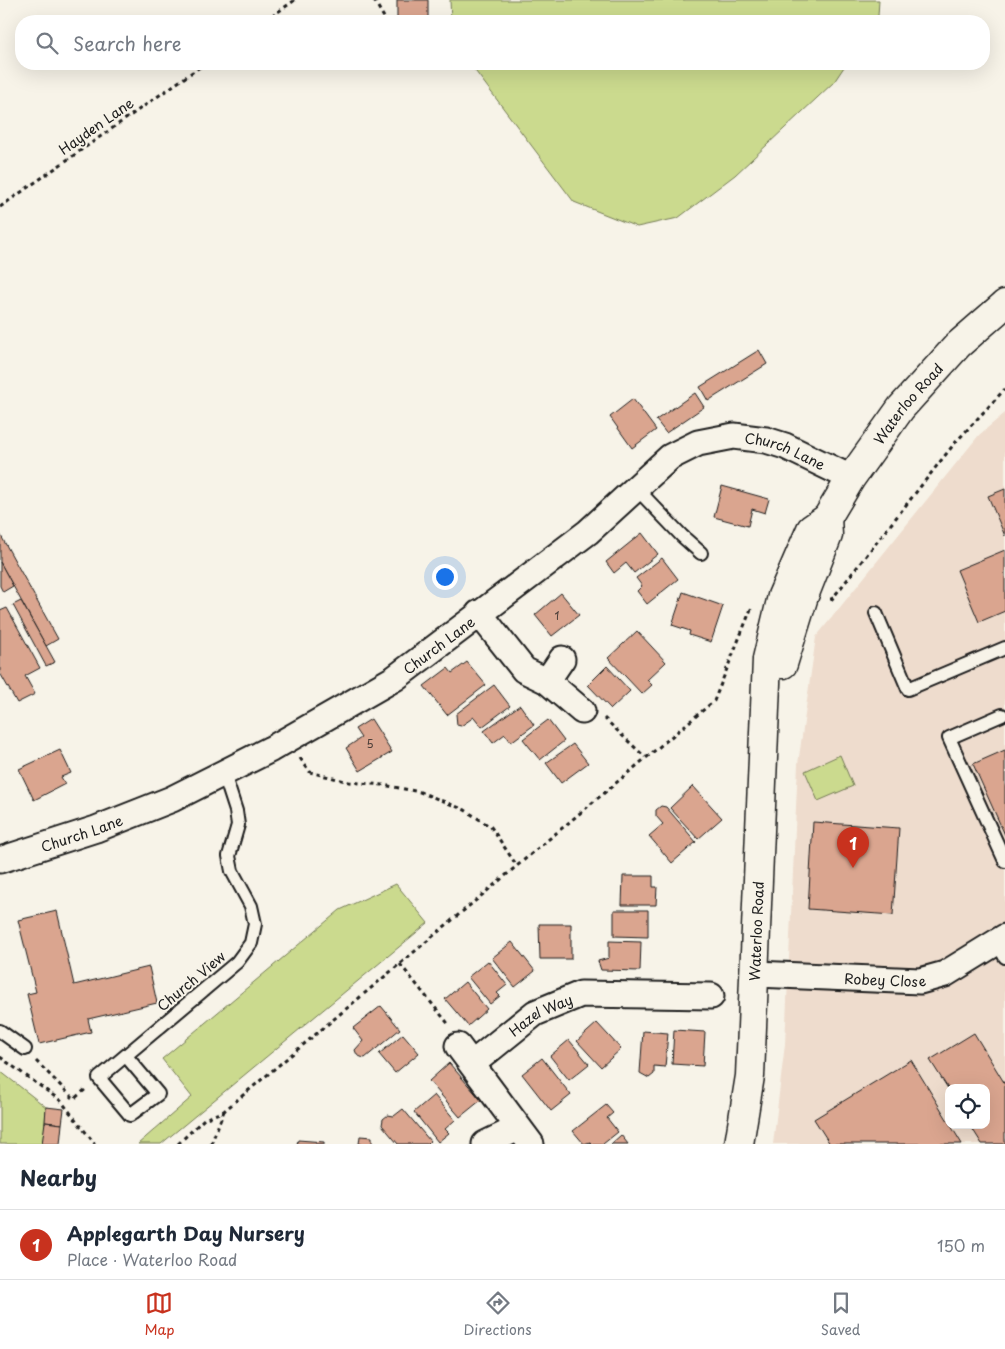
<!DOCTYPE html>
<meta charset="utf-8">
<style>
:root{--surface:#fff;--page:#f2f2f3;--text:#1f2937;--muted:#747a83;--line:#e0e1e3;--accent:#c8321e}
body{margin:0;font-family:"Playpen Sans",sans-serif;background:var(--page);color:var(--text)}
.controls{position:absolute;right:15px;bottom:15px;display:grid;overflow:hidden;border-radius:10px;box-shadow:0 5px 20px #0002}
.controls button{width:45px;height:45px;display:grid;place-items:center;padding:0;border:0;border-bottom:1px solid var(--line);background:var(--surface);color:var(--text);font:25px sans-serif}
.you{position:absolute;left:444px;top:576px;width:18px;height:18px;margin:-12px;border:4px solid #fff;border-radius:50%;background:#1a73e8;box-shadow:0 0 0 8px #1a73e833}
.badge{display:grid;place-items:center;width:32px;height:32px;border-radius:50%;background:var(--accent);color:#fff;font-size:16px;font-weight:700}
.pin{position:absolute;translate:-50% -41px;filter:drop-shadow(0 1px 2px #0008)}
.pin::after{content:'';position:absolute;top:26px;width:18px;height:15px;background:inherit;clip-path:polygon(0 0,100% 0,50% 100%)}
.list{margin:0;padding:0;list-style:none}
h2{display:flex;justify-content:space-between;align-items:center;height:65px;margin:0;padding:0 20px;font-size:21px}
h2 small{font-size:16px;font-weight:400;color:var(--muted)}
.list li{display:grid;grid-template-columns:32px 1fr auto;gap:15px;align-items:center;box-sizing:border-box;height:70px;padding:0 20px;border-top:1px solid var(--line)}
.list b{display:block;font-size:19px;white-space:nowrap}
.list p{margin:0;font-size:16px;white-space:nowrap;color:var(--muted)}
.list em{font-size:16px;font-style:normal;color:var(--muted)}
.icon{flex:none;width:28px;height:28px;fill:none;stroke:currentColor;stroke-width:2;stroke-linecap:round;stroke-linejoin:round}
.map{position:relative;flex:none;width:1005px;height:1144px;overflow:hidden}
.search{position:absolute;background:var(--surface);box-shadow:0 5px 20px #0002;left:15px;right:15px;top:15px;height:55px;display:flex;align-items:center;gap:12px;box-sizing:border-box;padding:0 18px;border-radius:20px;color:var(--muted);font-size:19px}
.sheet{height:135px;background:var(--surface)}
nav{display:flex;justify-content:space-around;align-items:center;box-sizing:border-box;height:70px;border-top:1px solid var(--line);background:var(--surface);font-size:14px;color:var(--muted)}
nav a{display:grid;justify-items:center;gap:2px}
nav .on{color:var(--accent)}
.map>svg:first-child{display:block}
.built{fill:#eedccd;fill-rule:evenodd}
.green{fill:#cbda8e;stroke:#747b55}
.building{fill:#daa58f;stroke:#1c1c1c}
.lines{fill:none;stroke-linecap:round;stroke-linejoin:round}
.service-casing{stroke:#1c1c1c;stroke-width:16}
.minor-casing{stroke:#1c1c1c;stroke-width:29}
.tertiary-casing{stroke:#1c1c1c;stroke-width:31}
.path{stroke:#1c1c1c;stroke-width:3;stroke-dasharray:4 4;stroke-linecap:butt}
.service{stroke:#f7f3e8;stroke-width:12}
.minor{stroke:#f7f3e8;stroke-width:25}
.tertiary{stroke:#f7f3e8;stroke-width:28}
.labels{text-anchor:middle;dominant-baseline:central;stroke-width:4;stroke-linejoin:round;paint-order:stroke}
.number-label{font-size:11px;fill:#4c3e39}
.street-label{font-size:14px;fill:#1c1c1c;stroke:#f7f3e8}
</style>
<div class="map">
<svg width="1005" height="1144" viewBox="0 0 1005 1144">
<rect width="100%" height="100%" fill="#f7f3e8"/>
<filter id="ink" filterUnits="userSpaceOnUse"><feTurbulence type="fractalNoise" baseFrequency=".02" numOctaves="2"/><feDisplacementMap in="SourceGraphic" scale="10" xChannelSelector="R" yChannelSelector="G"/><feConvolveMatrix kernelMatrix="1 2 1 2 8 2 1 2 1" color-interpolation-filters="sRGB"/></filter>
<g filter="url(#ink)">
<path class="built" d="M 1005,413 L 1005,1144 L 773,1144 L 785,1044 L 798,764 L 816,637 L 979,435 ZM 949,1088 L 986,1088 L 986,1125 L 949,1125 Z"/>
<g class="green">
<path d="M 450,0 L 879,0 L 878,16 L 875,21 L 451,21 Z"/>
<path d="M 470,64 L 846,64 L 834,82 L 735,175 L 678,218 L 637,227 L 574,202 Z"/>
<path d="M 840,755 L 853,786 L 818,801 L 805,771 Z"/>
<path d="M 396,884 L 428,923 L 161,1144 L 138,1144 L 192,1097 L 162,1059 L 340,910 Z"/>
<path d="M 0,1071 L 46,1107 L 44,1144 L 0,1144 Z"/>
</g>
<g class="building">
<path d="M 397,0 L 428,0 L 428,19 L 397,20 Z"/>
<path d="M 759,350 L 767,364 L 708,401 L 700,387 Z"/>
<path d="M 695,393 L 704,407 L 666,433 L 656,420 Z"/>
<path d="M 633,399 L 656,430 L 632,448 L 610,417 Z"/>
<path d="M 722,486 L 769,499 L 765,513 L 752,509 L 748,526 L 714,517 Z"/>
<path d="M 1005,489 L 1005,536 L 988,496 Z"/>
<path d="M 642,533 L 658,554 L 634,573 L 626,563 L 614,573 L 606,562 Z"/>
<path d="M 0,534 L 58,639 L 46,646 L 0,562 Z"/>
<path d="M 1005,550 L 1005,611 L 979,622 L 957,570 Z"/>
<path d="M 662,558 L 678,579 L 647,604 L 637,591 L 642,586 L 636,578 Z"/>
<path d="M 0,562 L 13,586 L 3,592 L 0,586 Z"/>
<path d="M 683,592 L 723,606 L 711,642 L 689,635 L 690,631 L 672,625 Z"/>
<path d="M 561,593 L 579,615 L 552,636 L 535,615 Z"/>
<path d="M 21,601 L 55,662 L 46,666 L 13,605 Z"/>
<path d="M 7,608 L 40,668 L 25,676 L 35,694 L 17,703 L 0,673 L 0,611 Z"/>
<path d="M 637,631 L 666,662 L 647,680 L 652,685 L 642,694 L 608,658 Z"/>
<path d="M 467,662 L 486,685 L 447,715 L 424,686 L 448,668 L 452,673 Z"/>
<path d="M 607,666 L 630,691 L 611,709 L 588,685 Z"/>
<path d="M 494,685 L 510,706 L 482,727 L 474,717 L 461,726 L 457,725 L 456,714 Z"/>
<path d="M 520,705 L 534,725 L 511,742 L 505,734 L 493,743 L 484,731 Z"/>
<path d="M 371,719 L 392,752 L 360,771 L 346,748 L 361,738 L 355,729 Z"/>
<path d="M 548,720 L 564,741 L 540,760 L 523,739 Z"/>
<path d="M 573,744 L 588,763 L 561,783 L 546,763 Z"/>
<path d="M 60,750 L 71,773 L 61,777 L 65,784 L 34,800 L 19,769 Z"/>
<path d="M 1005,750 L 1005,835 L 973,764 Z"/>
<path d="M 693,786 L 722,818 L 698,839 L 670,808 Z"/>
<path d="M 661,806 L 666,807 L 696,842 L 672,863 L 649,836 L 663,824 L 656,816 L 656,810 Z"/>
<path d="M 813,822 L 899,828 L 893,915 L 808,909 Z"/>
<path d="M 623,876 L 653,876 L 653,887 L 657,887 L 656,905 L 622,905 Z"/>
<path d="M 614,910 L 648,910 L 648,937 L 614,936 Z"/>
<path d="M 57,911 L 74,985 L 149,967 L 157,1003 L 88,1019 L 91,1032 L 39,1044 L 27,994 L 36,992 L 18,920 Z"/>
<path d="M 539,924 L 571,924 L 571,959 L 540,959 Z"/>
<path d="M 609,941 L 641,942 L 640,971 L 601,970 L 598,961 L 609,958 Z"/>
<path d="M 512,942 L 535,971 L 515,987 L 492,958 Z"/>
<path d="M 488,961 L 507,985 L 497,993 L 500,996 L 490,1004 L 468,977 Z"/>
<path d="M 465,982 L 487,1009 L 468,1026 L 445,999 Z"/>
<path d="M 381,1006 L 400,1029 L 365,1058 L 361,1057 L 357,1055 L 355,1050 L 363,1041 L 353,1028 Z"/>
<path d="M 597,1023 L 621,1049 L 601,1067 L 577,1041 Z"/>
<path d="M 674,1030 L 705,1032 L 703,1066 L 672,1064 Z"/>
<path d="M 643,1031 L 668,1033 L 665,1067 L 654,1066 L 654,1074 L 649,1078 L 640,1073 Z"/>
<path d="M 974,1033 L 1005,1084 L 1005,1144 L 982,1144 L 970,1125 L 986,1125 L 986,1088 L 949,1088 L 949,1090 L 930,1060 Z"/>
<path d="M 403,1034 L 419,1053 L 395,1073 L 379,1054 Z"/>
<path d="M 569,1040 L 589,1064 L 569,1080 L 550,1056 Z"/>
<path d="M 542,1058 L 571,1095 L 551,1111 L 522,1074 Z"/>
<path d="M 911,1060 L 962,1144 L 830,1144 L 814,1119 Z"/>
<path d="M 449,1063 L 481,1100 L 460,1117 L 429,1081 Z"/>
<path d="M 434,1095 L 455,1120 L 445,1129 L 449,1133 L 438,1142 L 414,1112 Z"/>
<path d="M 606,1105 L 613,1113 L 607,1118 L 618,1132 L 603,1144 L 592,1144 L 590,1142 L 584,1144 L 573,1131 Z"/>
<path d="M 46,1107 L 64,1109 L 62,1124 L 45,1122 Z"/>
<path d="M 403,1109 L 430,1141 L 427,1144 L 398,1144 L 382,1125 L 383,1119 L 388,1115 L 394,1116 Z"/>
<path d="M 45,1122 L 62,1124 L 60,1144 L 42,1144 Z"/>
<path d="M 621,1135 L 628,1144 L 611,1144 Z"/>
<path d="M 360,1136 L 372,1137 L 372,1144 L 359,1144 Z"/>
<path d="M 298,1140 L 324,1142 L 324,1144 L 297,1144 Z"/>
</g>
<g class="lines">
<g class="service-casing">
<g id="service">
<path d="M 636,488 L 682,536 L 701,553"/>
<path d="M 876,613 L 908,689 L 1005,648"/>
<path d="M 1002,715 L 949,738 L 1005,861"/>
<path d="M 997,942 L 1005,957"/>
<path d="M 0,1031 L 25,1049"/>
<path d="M 126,1056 L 158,1094 L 130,1115 L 99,1078 L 237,962 L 251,943 L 255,924 L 251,906 L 232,871 L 229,856 L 238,825 L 236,811 L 224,774"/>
</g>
</g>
<g class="minor-casing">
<g id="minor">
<path d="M 479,613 L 524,670 L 547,681 L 582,711"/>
<path d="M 547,681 L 562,659"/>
<path id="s1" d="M 0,860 L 96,829 L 172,799 L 271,749 L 395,678 L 588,532 L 670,457 L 698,443 L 734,436 L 766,440 L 785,446 L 851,478"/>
<path id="s2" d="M 754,974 L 920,981 L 945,974 L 1005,937"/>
<path d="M 458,1046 L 531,1144"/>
<path id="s3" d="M 472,1064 L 535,1013 L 581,994 L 711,996"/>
<path d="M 485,1144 L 518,1128"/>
</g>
</g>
<g class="tertiary-casing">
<g id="tertiary">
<path d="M 783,664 L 804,596 L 828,535 L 827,518"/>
<path id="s4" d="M 739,1144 L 750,1076 L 767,659 L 782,596 L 811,529 L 827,518 L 851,478 L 901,408 L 958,345 L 1005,304"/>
</g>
</g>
<g class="path">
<path d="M 374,0 L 386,21"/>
<path d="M 265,21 L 295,0"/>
<path d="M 0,207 L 204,64"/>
<path d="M 830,599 L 832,599 L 954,444 L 1005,389"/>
<path d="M 604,718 L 645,757"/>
<path d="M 300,758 L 310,772 L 349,782 L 383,785 L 420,792 L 465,810 L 491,827 L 517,866"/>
<path d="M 400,964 L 450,1026"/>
<path d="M 0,1057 L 61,1101 L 95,1144"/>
<path d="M 36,1061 L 74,1099 L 87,1088"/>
<path d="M 178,1144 L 204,1119 L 224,1111 L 714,701 L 751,609"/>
<path d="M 211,1144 L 224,1111"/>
</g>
<use href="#service" class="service"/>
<use href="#minor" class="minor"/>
<use href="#tertiary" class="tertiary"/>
</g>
</g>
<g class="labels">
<g class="number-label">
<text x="557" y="615">1</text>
<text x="370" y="743">5</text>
</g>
<g class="street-label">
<text transform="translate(96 126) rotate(-35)">Hayden Lane</text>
<text stroke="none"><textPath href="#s4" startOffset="784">Waterloo Road</textPath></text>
<text stroke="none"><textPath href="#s1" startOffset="911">Church Lane</textPath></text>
<text stroke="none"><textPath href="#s1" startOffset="491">Church Lane</textPath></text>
<text stroke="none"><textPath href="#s1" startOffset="86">Church Lane</textPath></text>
<text stroke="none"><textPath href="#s4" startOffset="214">Waterloo Road</textPath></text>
<text stroke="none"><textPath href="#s2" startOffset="131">Robey Close</textPath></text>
<text transform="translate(191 981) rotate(-40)">Church View</text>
<text stroke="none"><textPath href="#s3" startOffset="85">Hazel Way</textPath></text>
</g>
</g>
</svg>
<div class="controls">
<button><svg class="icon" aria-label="locate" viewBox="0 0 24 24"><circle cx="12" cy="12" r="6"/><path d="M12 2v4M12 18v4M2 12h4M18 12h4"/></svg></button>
</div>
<div class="you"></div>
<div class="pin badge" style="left:853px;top:868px">1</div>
<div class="search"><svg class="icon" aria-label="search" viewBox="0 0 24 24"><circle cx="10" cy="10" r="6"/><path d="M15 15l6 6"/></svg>Search here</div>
</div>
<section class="sheet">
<h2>Nearby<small></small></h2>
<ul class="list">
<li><span class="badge">1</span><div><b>Applegarth Day Nursery</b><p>Place · Waterloo Road</p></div><em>150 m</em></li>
</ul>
</section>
<nav>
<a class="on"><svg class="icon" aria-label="map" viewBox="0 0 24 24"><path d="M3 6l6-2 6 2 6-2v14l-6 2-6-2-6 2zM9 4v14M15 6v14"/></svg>Map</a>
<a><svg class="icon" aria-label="directions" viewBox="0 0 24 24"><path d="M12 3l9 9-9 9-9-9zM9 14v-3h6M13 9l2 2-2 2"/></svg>Directions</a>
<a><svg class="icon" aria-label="saved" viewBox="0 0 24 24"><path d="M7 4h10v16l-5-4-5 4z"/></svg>Saved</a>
</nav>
